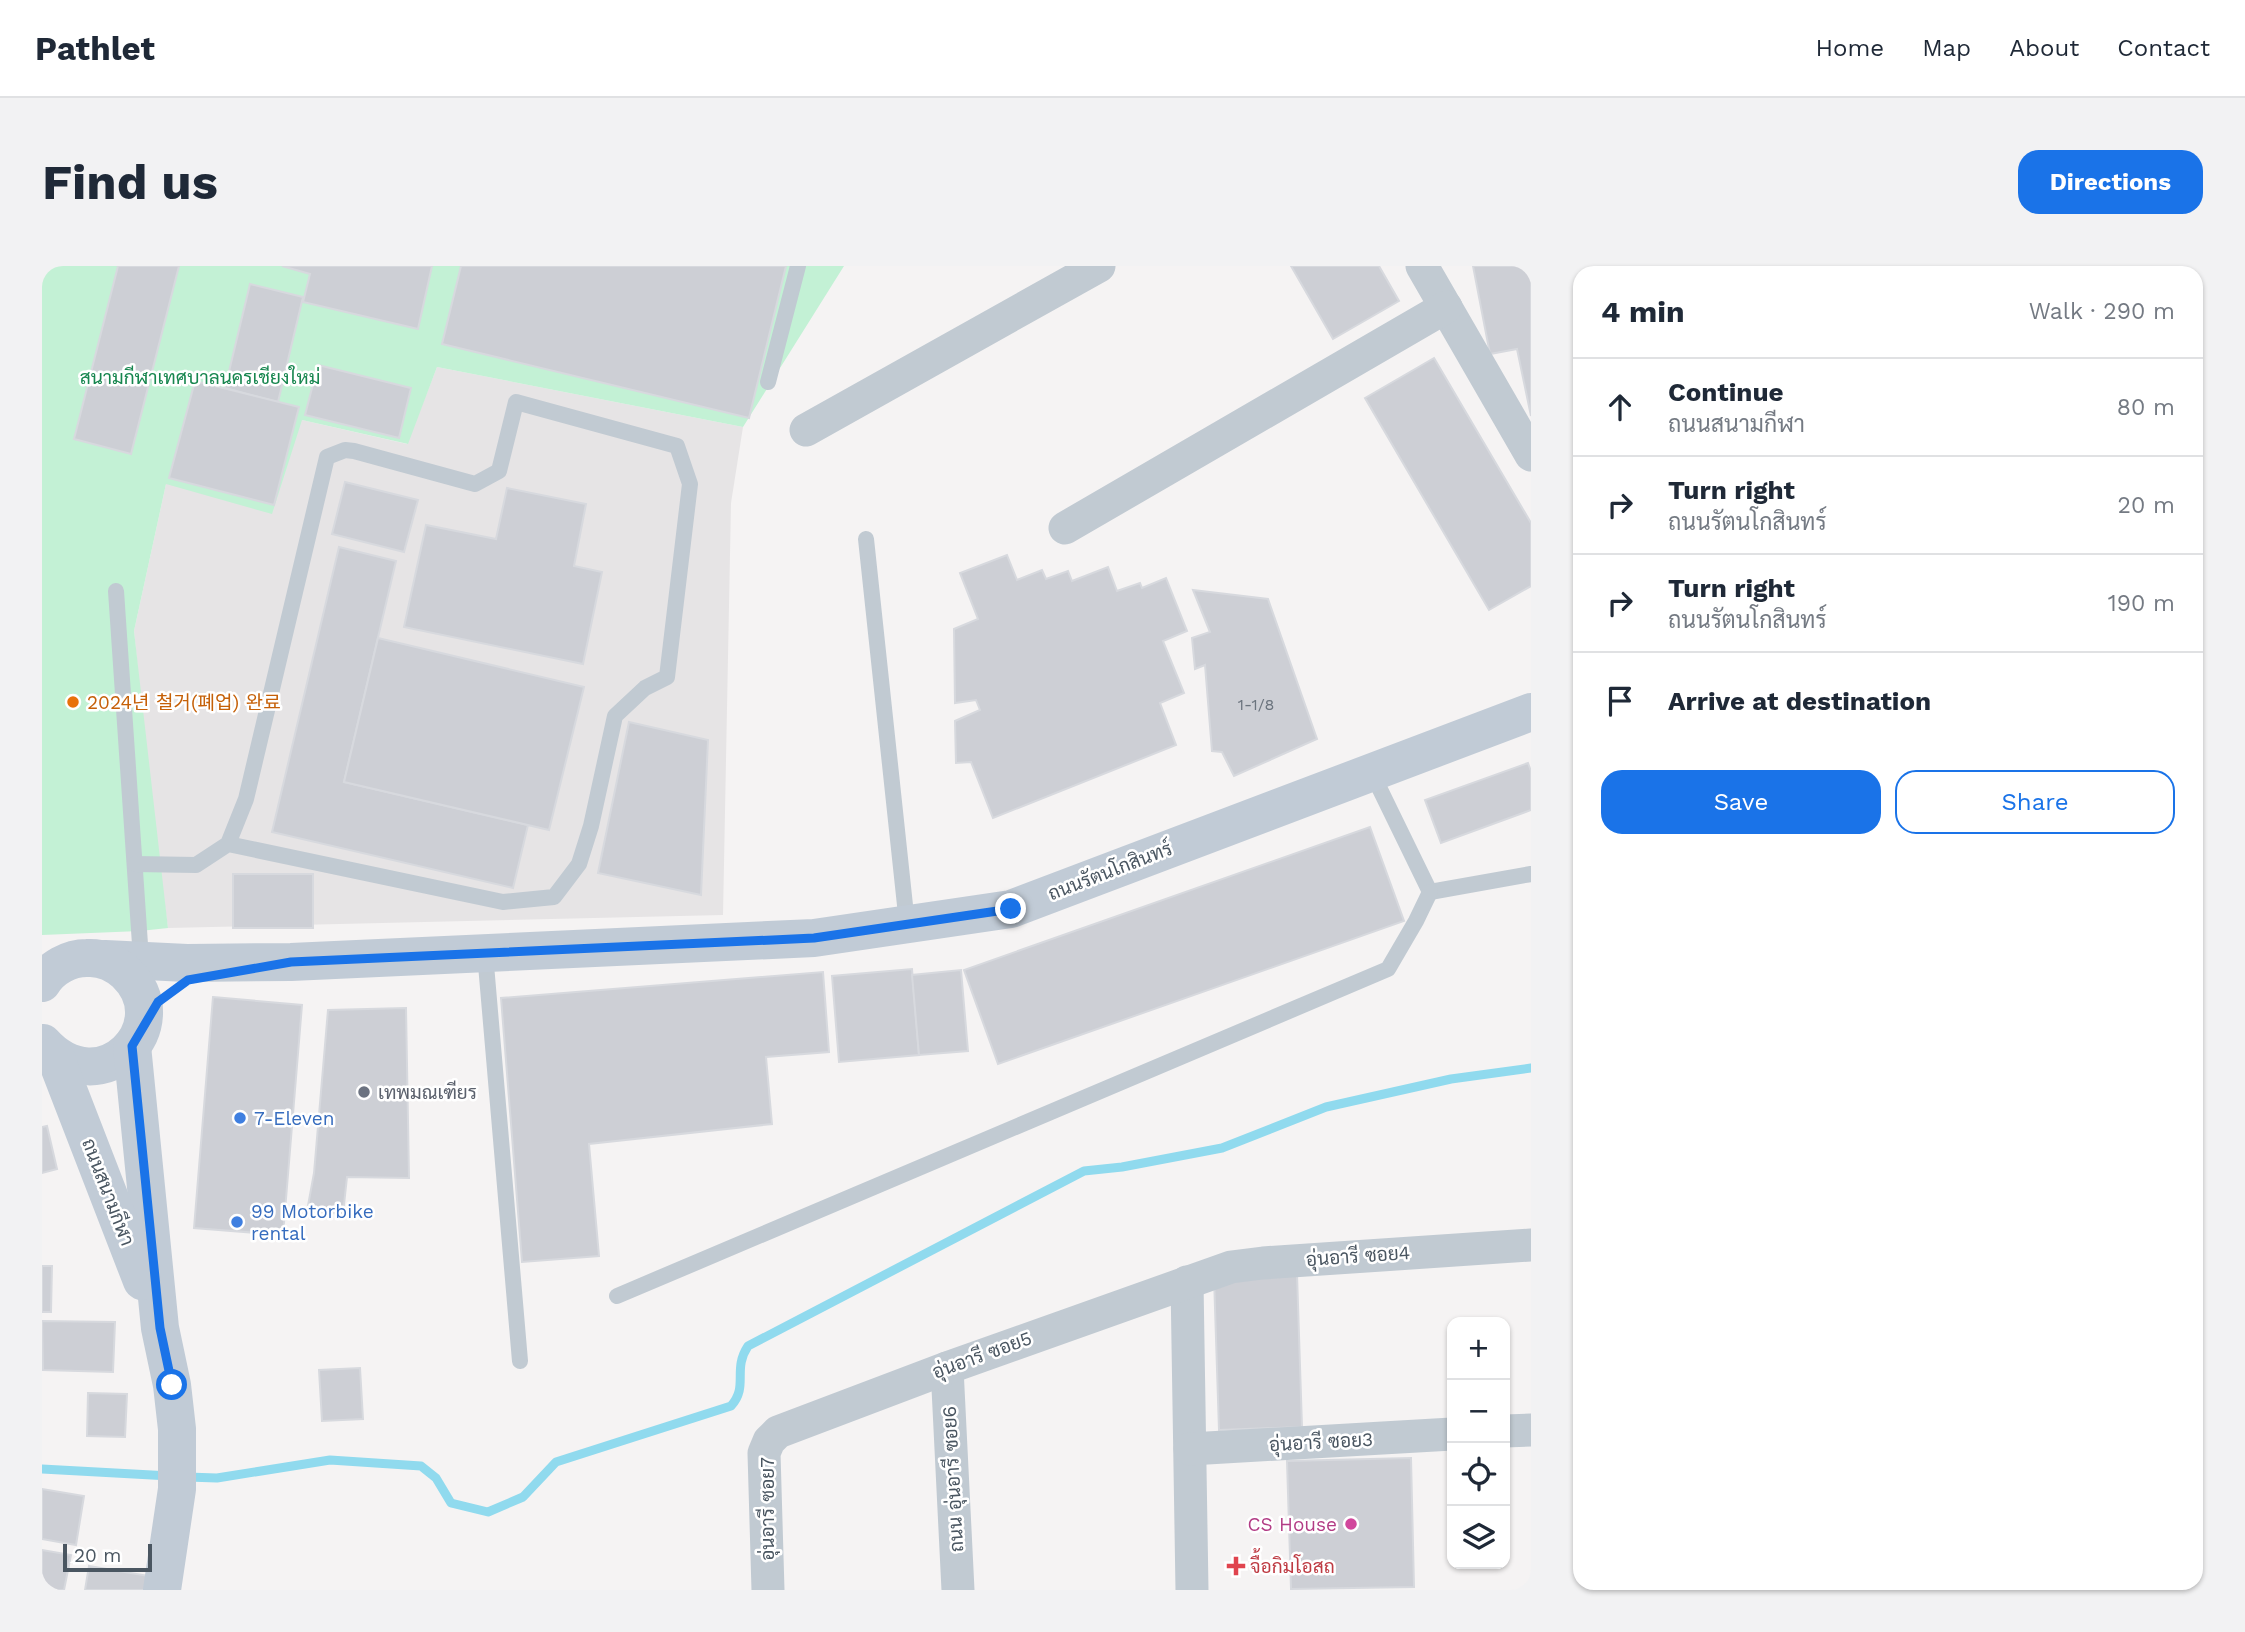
<!DOCTYPE html>
<meta charset="utf-8">
<style>
:root{--surface:#fff;--page:#f2f2f3;--text:#1f2937;--muted:#747a83;--line:#e0e1e3;--accent:#1a73e8}
body{margin:0;font-family:"Work Sans","Noto Sans KR",Sarabun,sans-serif;background:var(--page);color:var(--text)}
.controls{position:absolute;right:21px;bottom:21px;display:grid;overflow:hidden;border-radius:14px;box-shadow:0 2px 5px #0004}
.controls button{width:63px;height:63px;display:grid;place-items:center;padding:0;border:0;border-bottom:2px solid var(--line);background:var(--surface);color:var(--text);font:35px sans-serif}
.scale{position:absolute;left:21px;bottom:18px;width:89px;box-sizing:border-box;padding-left:7px;border:4px solid #4a5661;border-top:0;font-size:19px;line-height:24px;white-space:nowrap;color:#4a5661;-webkit-text-stroke:5px #fff;paint-order:stroke}
.stop{position:absolute;width:21px;height:21px;margin:-16px;border:5px solid #1a73e8;border-radius:50%;background:#fff}
.stop.end{background:#1a73e8;border-color:#fff;box-shadow:0 2px 7px #0008}
.list{margin:0;padding:0;list-style:none}
h2{display:flex;justify-content:space-between;align-items:center;height:91px;margin:0;padding:0 28px;font-size:30px}
h2 small{font-size:23px;font-weight:400;color:var(--muted)}
.list li{display:grid;grid-template-columns:46px 1fr auto;gap:21px;align-items:center;box-sizing:border-box;height:98px;padding:0 28px;border-top:2px solid var(--line)}
.list b{display:block;font-size:26px;white-space:nowrap}
.list p{margin:0;font-size:23px;white-space:nowrap;color:var(--muted)}
.list em{font-size:23px;font-style:normal;color:var(--muted)}
.actions{display:flex;gap:14px;padding:21px 28px}
.actions a{flex:1;padding:16px 0;border:2px solid var(--accent);border-radius:21px;text-align:center;font-size:24px;color:var(--accent)}
.actions .main{background:var(--accent);color:#fff}
.icon{flex:none;width:38px;height:38px;fill:none;stroke:currentColor;stroke-width:2;stroke-linecap:round;stroke-linejoin:round}
.map{position:relative;flex:none;width:1489px;height:1324px;overflow:hidden;border-radius:21px}
header{display:flex;align-items:center;gap:42px;box-sizing:border-box;height:98px;padding:0 35px;background:var(--surface);border-bottom:2px solid var(--line)}
header strong{font-size:33px}
nav{display:flex;gap:38px;margin-inline-start:auto;font-size:24px}
.intro{display:flex;align-items:center;justify-content:space-between;box-sizing:border-box;height:168px;padding:0 42px}
h1{margin:0;font-size:49px}
.button{padding:18px 32px;border-radius:21px;background:var(--accent);color:#fff;font-size:24px;font-weight:700}
main{display:flex;gap:42px;padding:0 42px}
aside{flex:1;background:var(--surface);border-radius:21px;box-shadow:0 2px 5px #0004}
.map>svg:first-child{display:block}
.education{fill:#e6e4e5}
.green{fill:#c3f1d5}
.lines{fill:none;stroke-linecap:round;stroke-linejoin:round}
.stream{stroke:#90daee;stroke-width:9}
.building{fill:#cdcfd5;stroke:#d7d9de;stroke-width:2}
.lane{stroke:#c1cad2;stroke-width:16}
.street{stroke:#c1cad2;stroke-width:33}
.secondary{stroke:#c1cbd6;stroke-width:38}
.route{stroke:#1a73e8;stroke-width:9}
.food-dot{fill:#e8710a;stroke:#fff;stroke-width:2.5}
.worship-dot{fill:#6b7280;stroke:#fff;stroke-width:2.5}
.shop-dot{fill:#3f7fe0;stroke:#fff;stroke-width:2.5}
.hotel-dot{fill:#d1479c;stroke:#fff;stroke-width:2.5}
.health-dot{fill:#e0444e;stroke:#fff;stroke-width:2.5}
.labels{text-anchor:middle;dominant-baseline:central;stroke-width:5;stroke-linejoin:round;paint-order:stroke}
.number-label{font-size:16px;fill:#6b747e}
.park-label{font-size:19px;fill:#17864f;stroke:#fff}
.food-label{font-size:19px;fill:#c56008;stroke:#fff;text-anchor:start}
.street-label{font-size:19px;fill:#4a5661;stroke:#fff}
.worship-label{font-size:19px;fill:#5b616d;stroke:#fff;text-anchor:start}
.shop-label{font-size:19px;fill:#366cbe;stroke:#fff;text-anchor:start}
.hotel-label{font-size:19px;fill:#b23c85;stroke:#fff;text-anchor:end}
.health-label{font-size:19px;fill:#be3a42;stroke:#fff;text-anchor:start}
</style>
<header>
<strong>Pathlet</strong>
<nav><a>Home</a><a>Map</a><a>About</a><a>Contact</a></nav>
</header>
<div class="intro"><h1>Find us</h1><a class="button">Directions</a></div>
<main>
<div class="map">
<svg width="1489" height="1324" viewBox="0 0 1489 1324">
<rect width="100%" height="100%" fill="#f5f3f3"/>
<path class="education" d="M 395,101 L 701,161 L 689,237 L 681,649 L 126,662 L 111,553 L 92,365 L 124,218 L 260,154 L 365,178 Z"/>
<path class="green" d="M 0,0 L 802,0 L 701,161 L 395,101 L 366,178 L 260,154 L 230,248 L 124,218 L 92,365 L 126,662 L 98,665 L 0,669 Z"/>
<g class="lines">
<g class="stream">
<path d="M 0,1203 L 128,1210"/>
<path d="M 145,1211 L 175,1212 L 288,1194 L 379,1200 L 394,1212 L 409,1237 L 446,1246 L 481,1231 L 514,1196 L 689,1140 C 707,1120 690,1104 706,1080 L 1042,905 L 1080,901 L 1180,882 L 1284,841 L 1409,813 L 1489,802"/>
</g>
</g>
<g class="building">
<path d="M 76,0 L 137,0 L 89,188 L 32,173 Z"/>
<path d="M 240,0 L 390,0 L 376,63 L 261,36 L 268,8 Z"/>
<path d="M 419,0 L 744,0 L 707,152 L 400,78 Z"/>
<path d="M 1249,0 L 1337,0 L 1357,35 L 1291,73 Z"/>
<path d="M 1431,0 L 1489,0 L 1489,150 L 1475,83 L 1448,88 Z"/>
<path d="M 208,18 L 261,31 L 236,136 L 183,122 Z"/>
<path d="M 1392,92 L 1489,257 L 1489,320 L 1447,344 L 1323,132 Z"/>
<path d="M 276,99 L 369,122 L 357,172 L 263,149 Z"/>
<path d="M 153,115 L 257,141 L 232,239 L 127,212 Z"/>
<path d="M 303,216 L 376,234 L 362,286 L 290,268 Z"/>
<path d="M 465,222 L 544,238 L 532,300 L 560,306 L 541,398 L 362,361 L 384,259 L 454,273 Z"/>
<path d="M 297,281 L 354,295 L 302,516 L 486,559 L 471,622 L 230,566 Z"/>
<path d="M 965,289 L 975,314 L 1000,304 L 1004,313 L 1026,305 L 1030,315 L 1066,301 L 1075,325 L 1098,317 L 1100,322 L 1124,312 L 1145,365 L 1121,375 L 1142,427 L 1118,437 L 1134,479 L 951,552 L 929,496 L 914,497 L 913,455 L 938,444 L 934,434 L 913,437 L 912,363 L 936,353 L 918,307 Z"/>
<path d="M 1151,324 L 1226,333 L 1275,473 L 1192,510 L 1180,486 L 1170,485 L 1163,399 L 1153,403 L 1150,372 L 1168,366 Z"/>
<path d="M 336,372 L 542,421 L 507,564 L 302,516 Z"/>
<path d="M 587,456 L 666,474 L 659,629 L 556,607 Z"/>
<path d="M 1486,497 L 1489,505 L 1489,544 L 1399,577 L 1383,534 Z"/>
<path d="M 1328,561 L 1362,655 L 956,798 L 922,704 Z"/>
<rect x="191" y="608" width="80" height="54"/>
<path d="M 870,703 L 877,789 L 797,796 L 790,710 Z"/>
<path d="M 919,704 L 926,785 L 877,789 L 870,709 Z"/>
<path d="M 781,706 L 787,786 L 724,791 L 730,858 L 547,878 L 557,990 L 480,996 L 459,732 Z"/>
<path d="M 171,731 L 260,739 L 241,969 L 152,962 Z"/>
<path d="M 364,742 L 367,912 L 305,911 L 301,948 L 265,945 L 272,907 L 286,744 Z"/>
<path d="M 5,860 L 15,903 L 0,907 L 0,861 Z"/>
<path d="M 0,1000 L 10,1000 L 9,1046 L 0,1046 Z"/>
<path d="M 1255,1008 L 1260,1161 L 1177,1164 L 1172,1011 Z"/>
<path d="M 0,1055 L 73,1056 L 71,1106 L 1,1104 Z"/>
<path d="M 318,1102 L 321,1153 L 280,1155 L 277,1104 Z"/>
<path d="M 46,1127 L 85,1128 L 83,1171 L 45,1170 Z"/>
<path d="M 1369,1192 L 1372,1321 L 1249,1323 L 1245,1195 Z"/>
<path d="M 0,1223 L 42,1230 L 34,1279 L 0,1273 Z"/>
<path d="M 0,1284 L 29,1289 L 22,1324 L 0,1324 Z"/>
<path d="M 47,1300 L 107,1310 L 105,1324 L 43,1324 Z"/>
</g>
<g class="lines">
<g class="lane">
<path d="M 726,116 L 756,0"/>
<path d="M 824,273 L 865,658"/>
<path d="M 74,325 L 99,693"/>
<path d="M 1330,507 L 1388,626 L 1489,608"/>
<path d="M 93,598 L 154,599 L 186,578 L 204,533 L 285,191 L 303,184 L 312,185 L 433,218 L 457,205 L 474,136 L 635,180 L 648,218 L 625,411 L 603,422 L 573,450 L 549,560 L 537,598 L 512,631 L 461,636 L 186,578"/>
<path d="M 443,687 L 478,1095"/>
<path d="M 575,1030 L 1346,703 L 1374,655 L 1388,626"/>
</g>
<g class="street">
<path d="M 1380,0 L 1489,189"/>
<path d="M 764,164 L 1057,0"/>
<path d="M 1023,262 L 1404,41"/>
<path d="M 1145,1016 L 1150,1324"/>
<path d="M 905,1102 L 916,1324"/>
<path d="M 1463,1165 L 1489,1164"/>
<path d="M 1148,1183 L 1410,1168"/>
<path d="M 726,1324 L 722,1187 L 727,1175 L 736,1166 L 905,1102 L 1189,1001 L 1221,997 L 1489,979"/>
</g>
<g class="secondary">
<path d="M 63,693 L 145,697 L 249,696 L 772,672 L 969,643 L 1489,446"/>
<path d="M 0,717 C 9,702 27,692 45,692 C 60,691 73,697 84,707 C 138,759 59,841 1,777"/>
<path d="M 90,780 L 118,1062 L 130,1119 L 135,1163 L 135,1223 L 120,1324"/>
<path d="M 13,790 L 100,1015"/>
</g>
</g>
<g class="lines">
<path class="route" d="M 130,1119 L 118,1062 L 90,780 L 116,736 L 146,714 L 249,696 L 772,672 L 969,643"/>
</g>
<circle class="food-dot" cx="31" cy="436" r="7"/>
<circle class="worship-dot" cx="322" cy="826" r="7"/>
<g class="shop-dot">
<circle cx="198" cy="852" r="7"/>
<circle cx="195" cy="956" r="7"/>
</g>
<circle class="hotel-dot" cx="1309" cy="1258" r="7"/>
<path class="health-dot" d="M1190.5 1289.5h7v7h7v7h-7v7h-7v-7h-7v-7h7z"/>
<g class="labels">
<g class="number-label">
<text x="1214" y="438">1-1/8</text>
</g>
<g class="park-label">
<text x="158" y="111">สนามกีฬาเทศบาลนครเชียงใหม่</text>
</g>
<g class="food-label">
<text x="45" y="436">2024년 철거(폐업) 완료</text>
</g>
<g class="street-label">
<text transform="translate(1068 605) rotate(-21)">ถนนรัตนโกสินทร์</text>
<text transform="translate(66 926) rotate(69)">ถนนสนามกีฬา</text>
<text transform="translate(1316 990) rotate(-4)">อุ่นอารี ซอย4</text>
<text transform="translate(940 1089) rotate(-20)">อุ่นอารี ซอย5</text>
<text transform="translate(1279 1176) rotate(-3)">อุ่นอารี ซอย3</text>
<text transform="translate(911 1213) rotate(-93)">ถนน อุ่นอารี ซอย6</text>
<text transform="translate(725 1243) rotate(-90)">อุ่นอารี ซอย7</text>
</g>
<g class="worship-label">
<text x="336" y="826">เทพมณเฑียร</text>
</g>
<g class="shop-label">
<text x="212" y="852">7-Eleven</text>
<text x="209" y="945">99 Motorbike<tspan x="209" dy="22">rental</tspan></text>
</g>
<g class="hotel-label">
<text x="1295" y="1258">CS House</text>
</g>
<g class="health-label">
<text x="1208" y="1300">จื้อกิมโอสถ</text>
</g>
</g>
</svg>
<div class="controls">
<button>+</button>
<button>−</button>
<button><svg class="icon" aria-label="locate" viewBox="0 0 24 24"><circle cx="12" cy="12" r="6"/><path d="M12 2v4M12 18v4M2 12h4M18 12h4"/></svg></button>
<button><svg class="icon" aria-label="layers" viewBox="0 0 24 24"><path d="M12 4l9 5-9 5-9-5zM3 14l9 5 9-5"/></svg></button>
</div>
<div class="scale">20 m</div>
<div class="stop" style="left:130px;top:1119px"></div>
<div class="stop end" style="left:969px;top:643px"></div>
</div>
<aside>
<h2>4 min<small>Walk · 290 m</small></h2>
<ul class="list">
<li><svg class="icon" aria-label="ahead" viewBox="0 0 24 24"><path d="M12 20V5M6 11l6-6 6 6"/></svg><div><b>Continue</b><p>ถนนสนามกีฬา</p></div><em>80 m</em></li>
<li><svg class="icon" aria-label="right" viewBox="0 0 24 24"><path d="M7 20v-9h11M14 6l5 5-5 5"/></svg><div><b>Turn right</b><p>ถนนรัตนโกสินทร์</p></div><em>20 m</em></li>
<li><svg class="icon" aria-label="right" viewBox="0 0 24 24"><path d="M7 20v-9h11M14 6l5 5-5 5"/></svg><div><b>Turn right</b><p>ถนนรัตนโกสินทร์</p></div><em>190 m</em></li>
<li><svg class="icon" aria-label="arrive" viewBox="0 0 24 24"><path d="M6 21V4h12l-3 4 3 4H6"/></svg><div><b>Arrive at destination</b></div></li>
</ul>
<div class="actions"><a class="main">Save</a><a>Share</a></div>
</aside>
</main>
